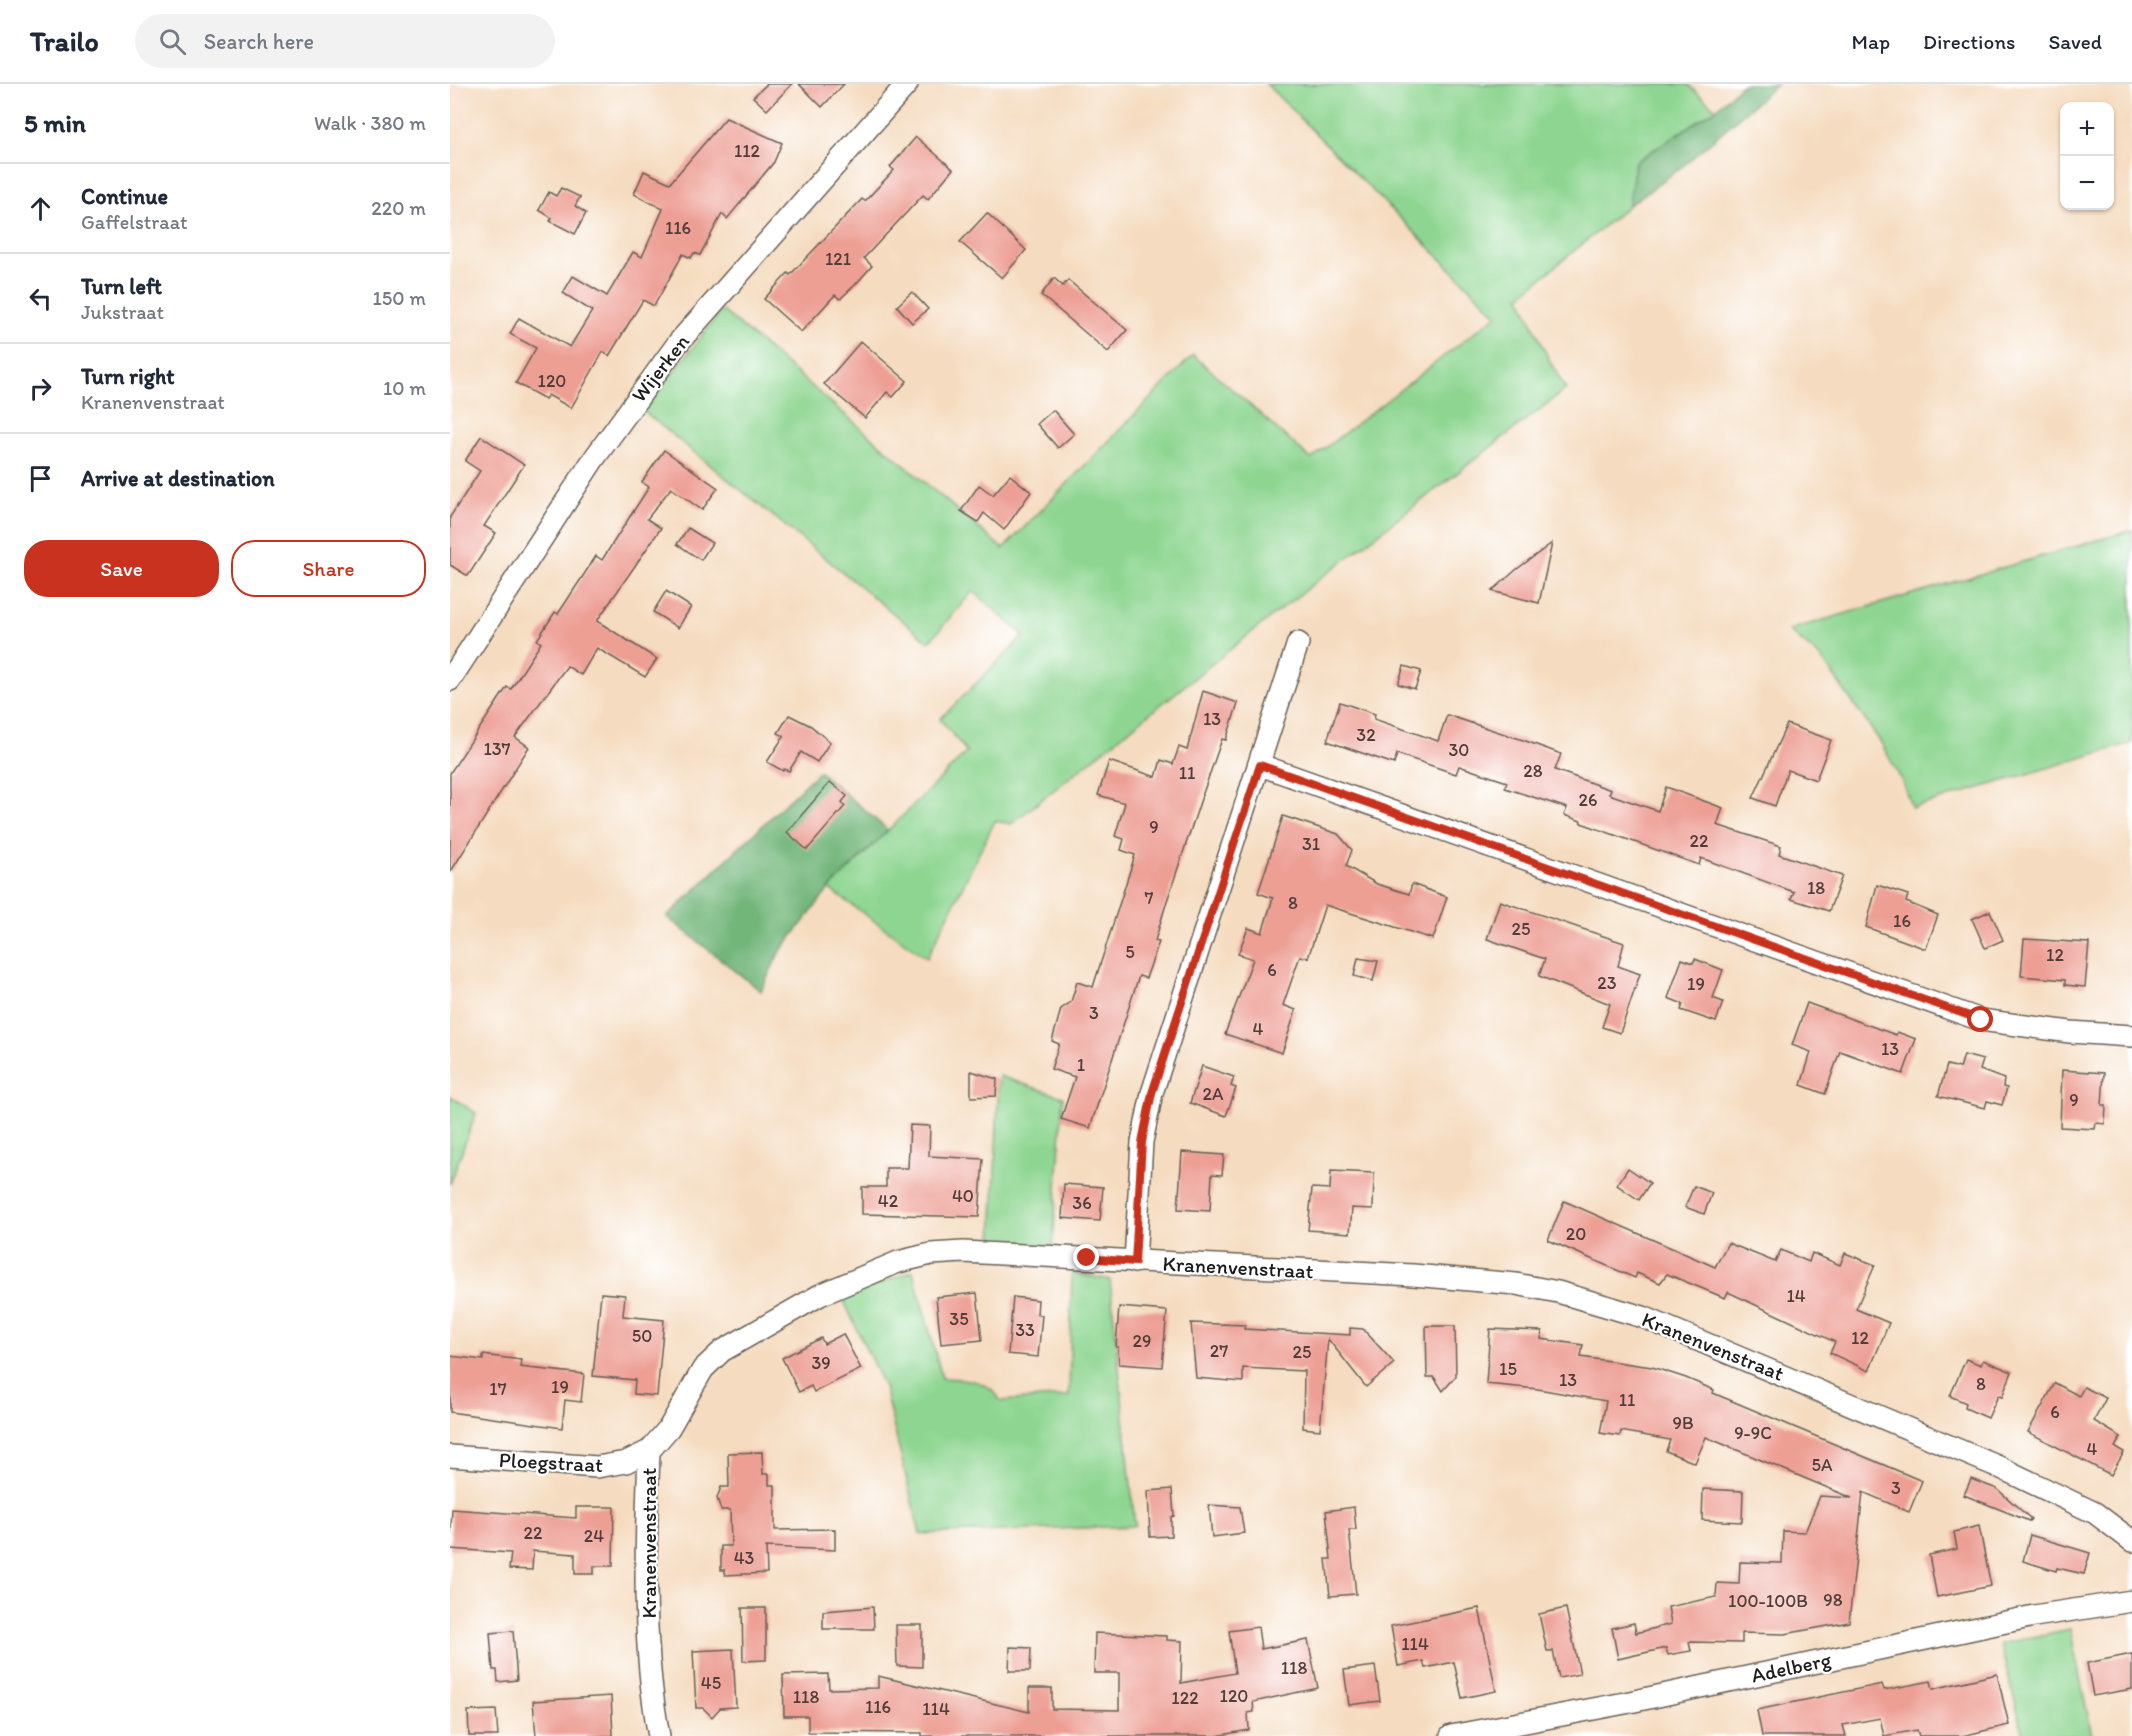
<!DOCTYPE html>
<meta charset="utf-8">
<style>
:root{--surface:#fff;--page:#f2f2f3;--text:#1f2937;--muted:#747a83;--line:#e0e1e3;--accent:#c8321e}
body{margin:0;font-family:Itim,sans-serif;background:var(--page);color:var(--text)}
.controls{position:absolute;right:18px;top:18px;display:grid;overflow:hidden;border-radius:12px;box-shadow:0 2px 4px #0004}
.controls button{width:54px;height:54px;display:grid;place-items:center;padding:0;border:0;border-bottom:2px solid var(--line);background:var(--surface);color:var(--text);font:30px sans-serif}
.stop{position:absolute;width:18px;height:18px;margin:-14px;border:4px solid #c8321e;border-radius:50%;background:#fff}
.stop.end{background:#c8321e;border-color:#fff;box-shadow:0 2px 6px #0008}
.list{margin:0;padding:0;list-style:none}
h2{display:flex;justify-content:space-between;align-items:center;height:78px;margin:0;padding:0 24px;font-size:26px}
h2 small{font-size:20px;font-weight:400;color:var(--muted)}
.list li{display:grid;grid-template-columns:39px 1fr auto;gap:18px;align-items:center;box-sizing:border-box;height:90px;padding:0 24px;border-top:2px solid var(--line)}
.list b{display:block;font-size:22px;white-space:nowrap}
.list p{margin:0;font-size:20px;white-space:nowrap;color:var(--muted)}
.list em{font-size:20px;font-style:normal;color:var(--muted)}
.actions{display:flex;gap:12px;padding:18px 24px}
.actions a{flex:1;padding:14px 0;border:2px solid var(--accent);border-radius:24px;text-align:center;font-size:21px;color:var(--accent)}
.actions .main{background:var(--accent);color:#fff}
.icon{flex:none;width:33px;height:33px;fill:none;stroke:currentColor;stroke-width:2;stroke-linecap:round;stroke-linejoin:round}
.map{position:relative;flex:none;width:1682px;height:1652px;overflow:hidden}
header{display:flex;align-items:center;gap:36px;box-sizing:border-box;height:84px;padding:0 30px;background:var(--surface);border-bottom:2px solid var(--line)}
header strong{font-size:28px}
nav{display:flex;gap:33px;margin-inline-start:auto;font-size:21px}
.search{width:420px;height:54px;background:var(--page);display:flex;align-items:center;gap:15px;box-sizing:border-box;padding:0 21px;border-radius:33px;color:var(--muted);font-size:22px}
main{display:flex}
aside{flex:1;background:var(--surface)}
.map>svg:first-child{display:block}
.green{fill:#8dd590;stroke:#547856;stroke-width:1.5}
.forest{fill:#72b67a;stroke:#47694b;stroke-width:1.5}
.building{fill:#ed9f94}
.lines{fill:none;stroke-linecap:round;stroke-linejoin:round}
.minor-casing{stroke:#685f55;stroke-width:24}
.minor{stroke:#fff;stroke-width:21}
.route{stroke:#c8321e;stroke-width:8}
.labels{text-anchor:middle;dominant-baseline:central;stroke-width:4.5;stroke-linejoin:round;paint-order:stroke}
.number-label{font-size:18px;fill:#503d3a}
.street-label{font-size:21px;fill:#1c1c1c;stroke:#fff}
</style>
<header>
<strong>Trailo</strong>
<div class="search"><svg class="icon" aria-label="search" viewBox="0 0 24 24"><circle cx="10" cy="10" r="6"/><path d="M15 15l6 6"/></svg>Search here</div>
<nav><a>Map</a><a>Directions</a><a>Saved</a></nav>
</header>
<main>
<aside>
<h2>5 min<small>Walk · 380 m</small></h2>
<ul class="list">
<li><svg class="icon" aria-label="ahead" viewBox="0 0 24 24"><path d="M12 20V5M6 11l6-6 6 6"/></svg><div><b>Continue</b><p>Gaffelstraat</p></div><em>220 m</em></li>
<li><svg class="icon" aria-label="left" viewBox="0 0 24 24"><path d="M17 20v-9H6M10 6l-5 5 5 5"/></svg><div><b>Turn left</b><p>Jukstraat</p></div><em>150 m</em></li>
<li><svg class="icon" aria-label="right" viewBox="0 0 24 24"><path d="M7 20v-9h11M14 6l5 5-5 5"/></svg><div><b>Turn right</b><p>Kranenvenstraat</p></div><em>10 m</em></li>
<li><svg class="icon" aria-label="arrive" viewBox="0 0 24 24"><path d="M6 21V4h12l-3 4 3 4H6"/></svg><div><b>Arrive at destination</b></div></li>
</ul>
<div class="actions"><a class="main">Save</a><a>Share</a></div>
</aside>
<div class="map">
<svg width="1682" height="1652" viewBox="0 0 1682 1652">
<rect width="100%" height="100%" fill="#fff"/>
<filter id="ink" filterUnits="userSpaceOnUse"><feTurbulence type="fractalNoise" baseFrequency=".0167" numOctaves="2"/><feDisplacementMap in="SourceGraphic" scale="12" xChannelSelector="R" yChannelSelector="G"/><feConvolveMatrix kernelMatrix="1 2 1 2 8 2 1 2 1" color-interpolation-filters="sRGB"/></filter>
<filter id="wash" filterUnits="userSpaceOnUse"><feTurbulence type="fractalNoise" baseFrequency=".008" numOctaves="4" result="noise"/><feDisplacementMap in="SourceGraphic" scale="24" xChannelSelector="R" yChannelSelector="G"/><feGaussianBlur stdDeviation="1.35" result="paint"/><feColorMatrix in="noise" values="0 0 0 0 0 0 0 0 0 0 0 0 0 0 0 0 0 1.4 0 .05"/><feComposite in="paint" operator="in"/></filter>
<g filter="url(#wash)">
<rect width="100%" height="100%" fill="#f5dcc0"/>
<g class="green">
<path d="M 816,0 L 1237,0 L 1266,25 L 1185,78 L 1179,121 L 1070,212 L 1100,278 L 1116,305 L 831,525 L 561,740 L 545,737 L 477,874 L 379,805 L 517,668 L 490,635 L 574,552 L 523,507 L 479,558 L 193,327 L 272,226 L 553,465 L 743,271 L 861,375 L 1047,231 Z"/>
<path d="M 1682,446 L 1682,659 L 1462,724 L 1451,695 L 1430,657 L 1372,575 L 1339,546 Z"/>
<path d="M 549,992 L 613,1013 L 603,1162 L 542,1160 Z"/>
<path d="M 0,1012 L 26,1029 L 0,1100 Z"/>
<path d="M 463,1187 L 492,1294 C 516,1295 537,1294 551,1317 L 619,1312 L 622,1189 L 660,1196 L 685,1442 L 470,1450 L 434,1303 L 392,1213 Z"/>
<path d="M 1620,1545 L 1642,1652 L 1574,1652 L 1550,1560 Z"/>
</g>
<g class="forest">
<path d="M 1292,0 L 1327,0 L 1232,83 L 1179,121 L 1185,78 L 1266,25 Z"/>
<path d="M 369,687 L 438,746 L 379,805 L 329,869 L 311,907 L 217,833 Z"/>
</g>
<g id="blocks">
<g class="building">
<path d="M 317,0 L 342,0 L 317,26 L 303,13 Z"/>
<path d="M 349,0 L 394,0 L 372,23 Z"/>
<path d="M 276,34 L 332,59 L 324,78 L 277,135 L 272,130 L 250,171 L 244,169 L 241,174 L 233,170 L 204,222 L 193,216 L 159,272 L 153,268 L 121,324 L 98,311 L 95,315 L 66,299 L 86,264 L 60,250 L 69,234 L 120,263 L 142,227 L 113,209 L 123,192 L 157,212 L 183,168 L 192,173 L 213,125 L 184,110 L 194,87 L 220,99 Z"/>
<path d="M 466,53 L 503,85 L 478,115 L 473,111 L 414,174 L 422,182 L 405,201 L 390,215 L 385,211 L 351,248 L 314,215 L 338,189 L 340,191 L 412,115 L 415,117 L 444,86 L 440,83 Z"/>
<path d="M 111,104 L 130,113 L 125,122 L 136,129 L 125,150 L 100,137 L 102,134 L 89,126 L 99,108 L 106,112 Z"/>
<path d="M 537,129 L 576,166 L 552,194 L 510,158 Z"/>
<path d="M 604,194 L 613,202 L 618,196 L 677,246 L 658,268 L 591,211 Z"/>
<path d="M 462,208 L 478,225 L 462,239 L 447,222 Z"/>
<path d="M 411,257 L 457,297 L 443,313 L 437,308 L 415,334 L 374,300 Z"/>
<path d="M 603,326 L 624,350 L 608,364 L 587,340 Z"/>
<path d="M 31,352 L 74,381 L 34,442 L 46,449 L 18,492 L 0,481 L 0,433 L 30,387 L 15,377 Z"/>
<path d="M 214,366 L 268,404 L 252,426 L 221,404 L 197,435 L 211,444 L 147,537 L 207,575 L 195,593 L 147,564 L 131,591 L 117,582 L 65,653 L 79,663 L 0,789 L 0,689 L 57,603 L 61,605 L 91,559 L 87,556 L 105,528 L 108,530 L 146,472 L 152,476 L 199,403 L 192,398 Z"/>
<path d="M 560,391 L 581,408 L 554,446 L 534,429 L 528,438 L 511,427 L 529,401 L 543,411 Z"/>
<path d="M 238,444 L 262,459 L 251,476 L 227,460 Z"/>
<path d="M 1102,459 L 1089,519 L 1042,507 L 1067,485 Z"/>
<path d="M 216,507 L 241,523 L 228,544 L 203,528 Z"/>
<path d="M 954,582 L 971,587 L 965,605 L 948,600 Z"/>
<path d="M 753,607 L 788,619 L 776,656 L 772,655 L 751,715 L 716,820 L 705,857 L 709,858 L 696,894 L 689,892 L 640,1044 L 611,1035 L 625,993 L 601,985 L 609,960 L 602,957 L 611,925 L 621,918 L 627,898 L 643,903 L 685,771 L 671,766 L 674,755 L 665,752 L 675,719 L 648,711 L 659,677 L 706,693 L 711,676 L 723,680 L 729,663 L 737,666 Z"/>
<path d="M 890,618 L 925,630 L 924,635 L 988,657 L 997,631 L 1073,656 L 1111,670 L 1105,686 L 1161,706 L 1159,710 L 1208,727 L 1216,703 L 1273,724 L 1267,741 L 1331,762 L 1329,770 L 1392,792 L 1379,827 L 1341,815 L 1344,808 L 1251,774 L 1249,781 L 1131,739 L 1131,737 L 1114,731 L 1117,724 L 1055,704 L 1057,698 L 1009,682 L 1006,690 L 947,670 L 944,680 L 877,657 Z"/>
<path d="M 339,631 L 361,642 L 380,658 L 367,678 L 351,668 L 339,687 L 334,685 L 333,687 L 317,678 L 334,652 L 328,649 Z"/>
<path d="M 1337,640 L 1381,656 L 1366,696 L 1338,686 L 1325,722 L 1303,714 Z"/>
<path d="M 380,698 L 397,712 L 392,718 L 395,722 L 357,766 L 337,748 Z"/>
<path d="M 833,732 L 888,750 L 902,766 L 896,782 L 927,800 L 959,810 L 962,800 L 997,813 L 983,855 L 875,821 L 858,874 L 850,872 L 833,921 L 846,926 L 832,969 L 775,950 L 803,875 L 788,870 L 798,844 L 812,849 L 823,814 L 808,809 Z"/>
<path d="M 1427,801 L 1458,811 L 1456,818 L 1488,831 L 1476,865 L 1416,843 Z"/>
<path d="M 1050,817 L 1174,859 L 1168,882 L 1190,890 L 1170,949 L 1152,943 L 1160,920 L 1089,892 L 1095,875 L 1037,855 Z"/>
<path d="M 1540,827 L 1553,856 L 1535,864 L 1522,835 Z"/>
<path d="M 1574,855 L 1639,859 L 1635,903 L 1615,901 L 1615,896 L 1571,892 Z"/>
<path d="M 908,874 L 928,877 L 923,897 L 904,892 Z"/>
<path d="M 1232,875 L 1243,879 L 1245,875 L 1273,886 L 1263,914 L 1273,918 L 1266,938 L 1231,926 L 1233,920 L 1218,914 Z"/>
<path d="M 1357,919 L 1446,951 L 1447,948 L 1466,955 L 1453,990 L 1390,967 L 1375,1010 L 1351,1001 L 1361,968 L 1342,961 Z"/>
<path d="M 1514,971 L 1533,976 L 1530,986 L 1554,995 L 1553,1003 L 1557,1004 L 1552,1021 L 1537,1017 L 1535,1024 L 1488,1012 L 1497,981 L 1510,984 Z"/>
<path d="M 752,982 L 784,993 L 781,1002 L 786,1004 L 776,1032 L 740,1019 Z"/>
<path d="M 1612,986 L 1654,989 L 1652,1021 L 1656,1021 L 1655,1040 L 1646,1039 L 1645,1045 L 1610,1043 Z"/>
<path d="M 521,987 L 547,995 L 546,1012 L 521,1013 Z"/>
<path d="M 460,1041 L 480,1042 L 479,1072 L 533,1075 L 529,1133 L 412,1130 L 412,1103 L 436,1103 L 436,1084 L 458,1084 Z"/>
<path d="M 732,1068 L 774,1071 L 772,1091 L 762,1090 L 760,1127 L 728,1125 Z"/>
<path d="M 1178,1084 L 1200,1099 L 1189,1116 L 1167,1101 Z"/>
<path d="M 881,1087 L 924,1089 L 923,1125 L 902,1124 L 900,1149 L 858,1146 L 862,1104 L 880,1105 Z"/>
<path d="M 614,1100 L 653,1103 L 650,1137 L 612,1134 Z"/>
<path d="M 1244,1102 L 1262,1109 L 1254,1130 L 1235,1123 Z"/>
<path d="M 1114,1117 L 1265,1183 L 1278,1159 L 1325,1178 L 1331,1166 L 1359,1178 L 1362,1169 L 1390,1181 L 1395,1169 L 1425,1181 L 1406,1225 L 1439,1239 L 1419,1287 L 1380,1269 L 1385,1258 L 1278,1208 L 1275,1214 L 1217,1190 L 1210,1199 L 1187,1189 L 1185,1194 L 1098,1156 Z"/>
<path d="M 151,1209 L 175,1211 L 173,1232 L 214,1236 L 207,1312 L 184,1310 L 185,1296 L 143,1292 Z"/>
<path d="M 527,1209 L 532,1256 L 491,1260 L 486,1213 Z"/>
<path d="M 563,1213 L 588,1216 L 587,1230 L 592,1231 L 588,1273 L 558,1270 Z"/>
<path d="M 669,1223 L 717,1227 L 712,1283 L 669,1280 L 668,1263 L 666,1263 Z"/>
<path d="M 741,1239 L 795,1241 L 794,1245 L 900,1251 L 900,1244 L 913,1245 L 944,1279 L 916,1303 L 878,1255 L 870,1346 L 853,1344 L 854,1287 L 793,1284 L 793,1298 L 746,1294 Z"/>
<path d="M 976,1242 L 1005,1242 L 1006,1292 L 993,1307 L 984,1293 L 977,1293 Z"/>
<path d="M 1040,1245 L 1092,1247 L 1091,1255 L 1133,1261 L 1131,1273 L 1202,1283 L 1236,1294 L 1264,1306 L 1263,1309 L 1472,1397 L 1459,1428 L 1413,1408 L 1399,1538 L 1335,1550 L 1292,1549 L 1292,1559 L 1239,1558 L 1241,1567 L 1218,1571 L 1216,1564 L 1168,1575 L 1162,1544 L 1184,1539 L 1186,1549 L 1221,1540 L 1218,1523 L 1266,1513 L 1267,1499 L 1289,1500 L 1290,1478 L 1332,1479 L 1333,1447 L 1355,1448 L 1370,1412 L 1402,1414 L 1256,1353 L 1245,1379 L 1216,1367 L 1220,1356 L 1171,1347 L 1170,1352 L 1150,1349 L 1156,1317 L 1088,1305 L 1036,1300 Z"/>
<path d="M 393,1250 L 411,1285 L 364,1308 L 361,1302 L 349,1308 L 332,1274 L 371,1254 L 374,1260 Z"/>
<path d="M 33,1271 L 71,1276 L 70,1283 L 134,1290 L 131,1318 L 115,1316 L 112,1344 L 0,1328 L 0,1272 L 33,1276 Z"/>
<path d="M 1516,1275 L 1531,1281 L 1533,1276 L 1562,1288 L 1552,1313 L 1548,1312 L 1538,1334 L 1515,1324 L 1516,1319 L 1500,1312 Z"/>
<path d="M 1605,1299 L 1629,1312 L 1634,1303 L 1656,1314 L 1644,1337 L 1671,1353 L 1665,1363 L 1674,1368 L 1661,1391 L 1578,1348 Z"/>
<path d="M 312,1368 L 313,1390 L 319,1390 L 319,1401 L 325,1401 L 325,1446 L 385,1445 L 385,1466 L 316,1463 L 317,1489 L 275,1491 L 275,1486 L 271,1486 L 271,1462 L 281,1462 L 280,1426 L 271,1426 L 267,1414 L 271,1403 L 279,1403 L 278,1369 Z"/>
<path d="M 1521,1395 L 1547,1405 L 1581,1435 L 1579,1437 L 1514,1411 Z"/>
<path d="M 722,1405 L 724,1432 L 721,1433 L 721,1452 L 700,1453 L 698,1407 Z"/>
<path d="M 1253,1405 L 1293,1407 L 1292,1438 L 1252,1436 Z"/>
<path d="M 759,1421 L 790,1423 L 794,1449 L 762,1453 Z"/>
<path d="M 126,1423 L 164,1423 L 163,1482 L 144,1482 L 144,1490 L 125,1490 L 125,1470 L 83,1467 L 82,1486 L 59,1485 L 61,1469 L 0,1465 L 2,1425 L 126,1434 Z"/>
<path d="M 904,1423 L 906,1446 L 899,1446 L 906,1510 L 880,1512 L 876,1475 L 881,1475 L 876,1427 Z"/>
<path d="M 1529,1442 L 1541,1502 L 1487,1513 L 1479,1471 L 1507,1465 L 1504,1448 Z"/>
<path d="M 1580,1451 L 1640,1469 L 1634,1490 L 1607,1484 L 1606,1487 L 1573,1477 Z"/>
<path d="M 423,1523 L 424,1545 L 373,1545 L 373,1527 Z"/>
<path d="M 292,1524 L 316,1524 L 316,1576 L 293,1577 Z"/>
<path d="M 1029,1524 L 1046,1607 L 1012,1614 L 1004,1578 L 975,1584 L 973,1577 L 948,1582 L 941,1542 Z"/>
<path d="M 1116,1524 L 1130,1590 L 1109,1594 L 1103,1567 L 1097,1567 L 1089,1530 Z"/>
<path d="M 446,1541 L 472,1541 L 472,1583 L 447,1582 Z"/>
<path d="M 808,1543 L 811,1565 L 858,1556 L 868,1604 L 803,1618 L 804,1628 L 798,1629 L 799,1646 L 766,1652 L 472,1652 L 472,1649 L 358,1648 L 358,1632 L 334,1632 L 333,1591 L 378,1590 L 379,1605 L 428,1604 L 428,1592 L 579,1628 L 579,1604 L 602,1604 L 602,1625 L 669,1626 L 669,1589 L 644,1589 L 645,1549 L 717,1552 L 717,1556 L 732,1557 L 731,1599 L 785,1589 L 779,1547 Z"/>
<path d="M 63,1547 L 67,1596 L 48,1598 L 47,1586 L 43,1586 L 40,1549 Z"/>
<path d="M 560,1563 L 581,1564 L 580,1587 L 559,1587 Z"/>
<path d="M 283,1565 L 286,1623 L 270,1624 L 262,1633 L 253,1624 L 246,1624 L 243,1567 Z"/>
<path d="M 1682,1570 L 1682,1605 L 1643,1612 L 1637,1579 Z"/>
<path d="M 925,1582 L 930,1617 L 899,1621 L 894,1586 Z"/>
<path d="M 1547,1590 L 1559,1641 L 1512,1652 L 1469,1652 L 1467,1646 L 1434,1652 L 1430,1634 L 1393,1641 L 1396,1652 L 1312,1652 L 1307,1626 L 1432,1600 L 1434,1606 L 1481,1597 L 1483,1605 Z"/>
<path d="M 161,1612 L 163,1652 L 86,1652 L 83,1617 Z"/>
<path d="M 46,1626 L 48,1652 L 19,1652 L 18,1627 Z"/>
</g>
</g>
</g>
<g filter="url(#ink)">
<use href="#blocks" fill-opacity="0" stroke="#685f55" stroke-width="1.5"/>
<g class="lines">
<g class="minor-casing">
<g id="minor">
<path d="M 0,596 L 143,376 L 228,259 L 457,0"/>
<path d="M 810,681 L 1531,936 L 1620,948 L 1682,952"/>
<path d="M 685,1178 L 692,1058 L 702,1009 L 848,559"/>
<path d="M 0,1372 L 147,1383 L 176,1378 L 199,1367"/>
<path d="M 209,1652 C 191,1558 196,1462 199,1367 L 219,1344 L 253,1285 L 272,1267 L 370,1211 L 448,1178 L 481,1170 L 513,1168 L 963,1191 L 1066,1200 L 1108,1208 L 1193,1233 L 1549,1383 L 1645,1429 L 1682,1457"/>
<path d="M 1001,1652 L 1175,1619 L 1584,1532 L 1682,1517"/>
</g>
</g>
<use href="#minor" class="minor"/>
</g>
</g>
<g class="lines" filter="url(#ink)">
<path class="route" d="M 637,1174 L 685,1178 L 692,1058 L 702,1009 L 810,681 L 1531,936"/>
</g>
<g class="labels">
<g class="number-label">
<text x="297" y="67">112</text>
<text x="228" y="144">116</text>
<text x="388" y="175">121</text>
<text x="102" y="297">120</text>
<text x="762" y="635">13</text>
<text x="916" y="651">32</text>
<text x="47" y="665">137</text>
<text x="1009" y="666">30</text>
<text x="1083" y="687">28</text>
<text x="737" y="689">11</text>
<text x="1138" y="716">26</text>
<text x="704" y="743">9</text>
<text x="1249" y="757">22</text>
<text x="861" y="760">31</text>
<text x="1366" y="804">18</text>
<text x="699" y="814">7</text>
<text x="843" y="819">8</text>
<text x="1452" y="837">16</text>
<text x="1071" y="845">25</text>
<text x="680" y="868">5</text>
<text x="1605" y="871">12</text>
<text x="822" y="886">6</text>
<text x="1157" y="899">23</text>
<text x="1246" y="900">19</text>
<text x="644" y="929">3</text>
<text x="808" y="945">4</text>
<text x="1440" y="965">13</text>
<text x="631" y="981">1</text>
<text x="763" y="1010">2A</text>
<text x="1624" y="1016">9</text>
<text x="513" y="1112">40</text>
<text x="438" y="1117">42</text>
<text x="632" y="1119">36</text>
<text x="1126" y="1150">20</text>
<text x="1346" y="1212">14</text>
<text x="509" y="1235">35</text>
<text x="575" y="1246">33</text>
<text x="192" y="1252">50</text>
<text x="1410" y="1254">12</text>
<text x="692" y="1257">29</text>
<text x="769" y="1267">27</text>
<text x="852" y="1268">25</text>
<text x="371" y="1279">39</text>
<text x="1058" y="1285">15</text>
<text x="1118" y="1296">13</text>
<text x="1531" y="1300">8</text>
<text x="110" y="1303">19</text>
<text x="48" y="1305">17</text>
<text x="1177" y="1316">11</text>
<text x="1605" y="1328">6</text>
<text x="1233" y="1339">9B</text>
<text x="1303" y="1349">9-9C</text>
<text x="1642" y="1365">4</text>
<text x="1372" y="1381">5A</text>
<text x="1446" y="1404">3</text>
<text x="83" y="1449">22</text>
<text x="144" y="1452">24</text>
<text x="294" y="1474">43</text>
<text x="1383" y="1516">98</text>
<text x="1318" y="1517">100-100B</text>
<text x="965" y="1560">114</text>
<text x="844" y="1584">118</text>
<text x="261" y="1599">45</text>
<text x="784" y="1612">120</text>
<text x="356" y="1613">118</text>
<text x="735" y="1614">122</text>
<text x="428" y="1623">116</text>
<text x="486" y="1625">114</text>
</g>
<g class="street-label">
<text transform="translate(210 284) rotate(-52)">Wijerken</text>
<text transform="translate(788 1183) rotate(3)">Kranenvenstraat</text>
<text transform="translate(1263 1262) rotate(22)">Kranenvenstraat</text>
<text transform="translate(101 1378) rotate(3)">Ploegstraat</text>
<text transform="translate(198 1459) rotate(-90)">Kranenvenstraat</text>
<text transform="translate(1341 1583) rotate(-12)">Adelberg</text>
</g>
</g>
</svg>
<div class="controls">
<button>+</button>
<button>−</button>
</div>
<div class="stop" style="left:1531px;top:936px"></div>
<div class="stop end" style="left:637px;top:1174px"></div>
</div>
</main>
